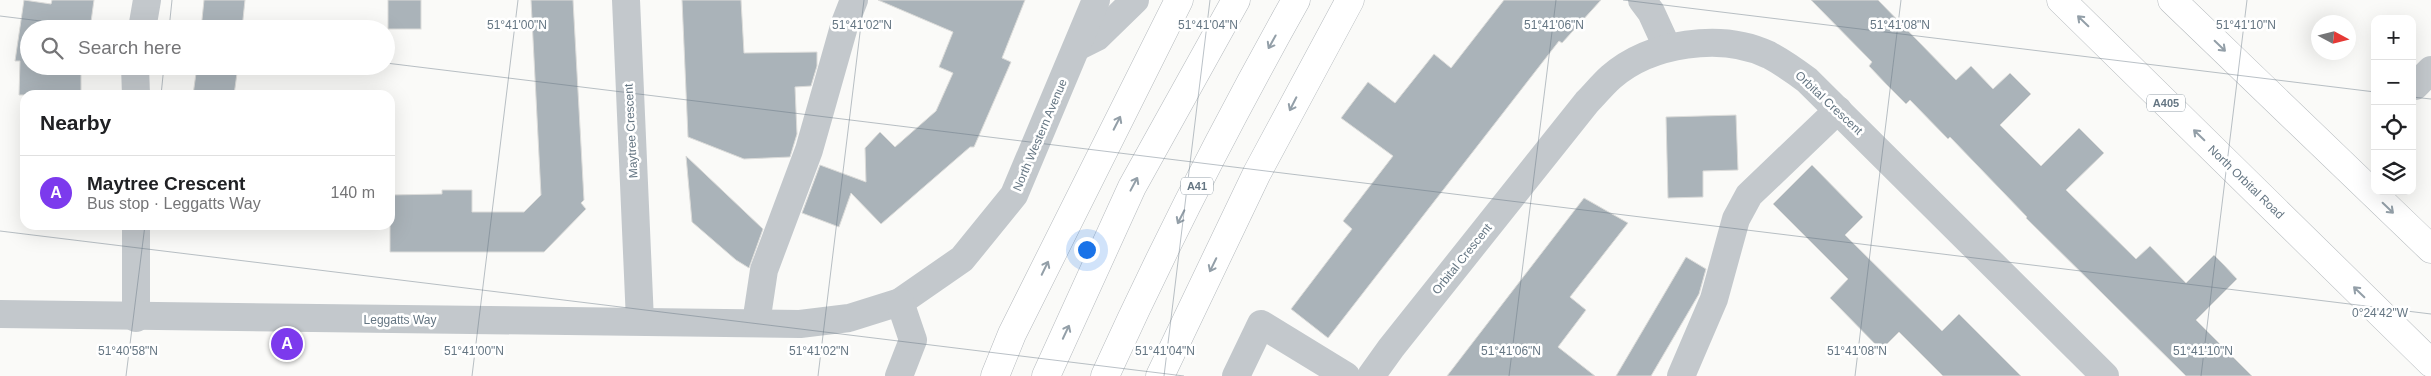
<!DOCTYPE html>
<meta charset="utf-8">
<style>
:root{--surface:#fff;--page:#f2f2f2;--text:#202124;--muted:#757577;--line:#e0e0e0;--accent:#7c3aed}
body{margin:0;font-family:Helvetica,sans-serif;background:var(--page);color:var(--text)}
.controls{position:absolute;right:15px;top:15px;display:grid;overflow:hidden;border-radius:10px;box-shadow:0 5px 20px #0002}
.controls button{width:45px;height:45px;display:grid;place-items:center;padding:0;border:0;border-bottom:1px solid var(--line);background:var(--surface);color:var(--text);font:25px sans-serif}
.compass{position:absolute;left:2311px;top:15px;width:45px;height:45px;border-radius:50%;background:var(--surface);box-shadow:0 5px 20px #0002;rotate:97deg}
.you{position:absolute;left:1086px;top:249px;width:18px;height:18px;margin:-12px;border:4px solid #fff;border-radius:50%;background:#1a73e8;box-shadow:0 0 0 8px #1a73e833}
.badge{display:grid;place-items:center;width:32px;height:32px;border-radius:50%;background:var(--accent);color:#fff;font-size:16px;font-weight:700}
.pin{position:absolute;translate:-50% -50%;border:2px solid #fff;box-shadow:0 1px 5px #0006}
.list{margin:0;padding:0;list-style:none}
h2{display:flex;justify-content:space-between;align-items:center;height:65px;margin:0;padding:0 20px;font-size:21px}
h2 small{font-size:16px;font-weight:400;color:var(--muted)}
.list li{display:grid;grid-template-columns:32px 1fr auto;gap:15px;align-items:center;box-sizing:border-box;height:75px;padding:0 20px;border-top:1px solid var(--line)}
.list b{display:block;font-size:19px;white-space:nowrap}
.list p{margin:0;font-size:16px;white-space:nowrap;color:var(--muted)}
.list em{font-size:16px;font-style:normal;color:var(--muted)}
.icon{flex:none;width:28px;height:28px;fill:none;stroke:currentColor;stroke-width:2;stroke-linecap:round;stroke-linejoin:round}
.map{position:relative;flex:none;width:2431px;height:376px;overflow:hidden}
.search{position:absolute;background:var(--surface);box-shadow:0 5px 20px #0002;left:20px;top:20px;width:375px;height:55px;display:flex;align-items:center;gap:12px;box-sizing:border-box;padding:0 18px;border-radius:28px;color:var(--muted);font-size:19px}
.panel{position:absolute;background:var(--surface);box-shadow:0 5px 20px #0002;left:20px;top:90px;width:375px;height:140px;border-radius:15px}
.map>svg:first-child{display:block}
.building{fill:#aab3b9;stroke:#dcdcda}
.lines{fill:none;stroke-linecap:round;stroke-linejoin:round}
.highway-casing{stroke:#b4b9bd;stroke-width:29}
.minor{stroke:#c3c8cc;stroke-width:28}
.highway{stroke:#fff;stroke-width:28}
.oneway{stroke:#939fa8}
.ticks{fill:none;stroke:#657683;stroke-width:1;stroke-opacity:0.45}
.labels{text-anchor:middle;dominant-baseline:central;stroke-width:5;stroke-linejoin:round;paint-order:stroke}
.shield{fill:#fff;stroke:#939fa8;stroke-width:1}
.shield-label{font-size:11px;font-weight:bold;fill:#657683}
.street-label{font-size:12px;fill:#657683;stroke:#fff}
.ticks-label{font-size:12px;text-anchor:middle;fill:#657683;stroke:#fff;stroke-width:5;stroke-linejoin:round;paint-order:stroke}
</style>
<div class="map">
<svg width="2431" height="376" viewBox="0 0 2431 376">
<rect width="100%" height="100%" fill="#fafaf8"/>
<g class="building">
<path d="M 24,0 L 51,4 L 52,0 L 94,0 L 90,29 L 29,29 L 29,66 L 85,66 L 85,70 L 81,70 L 81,95 L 19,95 L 20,61 L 15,61 Z"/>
<path d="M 204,0 L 245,0 L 242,29 L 201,29 Z"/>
<rect x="388" y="0" width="33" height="29"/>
<path d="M 531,0 L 573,0 L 584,200 L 581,203 L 586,209 L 544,252 L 390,252 L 390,195 L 442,194 L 442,190 L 472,190 L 472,212 L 524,212 L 541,195 Z"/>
<path d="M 682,0 L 741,0 L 744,53 L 817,52 L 817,66 L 811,86 L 795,87 L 797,134 L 790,157 L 744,159 L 688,137 Z"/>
<path d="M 878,0 L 1025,0 L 1002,58 L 1011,62 L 974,147 L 970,147 L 881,224 L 851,193 L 839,227 L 802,213 L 820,165 L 866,182 L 865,148 L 880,132 L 895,147 L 936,111 L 953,73 L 939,67 L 953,32 Z"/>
<path d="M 1504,0 L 1601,0 L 1562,43 L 1559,41 L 1328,338 L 1291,309 L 1352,229 L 1343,221 L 1393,156 L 1341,118 L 1368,82 L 1395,103 L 1434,54 L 1451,68 Z"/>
<path d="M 1811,0 L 1878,0 L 1956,80 L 1971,66 L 1993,89 L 2010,73 L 2031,94 L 2000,125 L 2041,166 L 2079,128 L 2104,153 L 2066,190 L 2136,259 L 2150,246 L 2186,283 L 2214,255 L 2224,265 L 2237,279 L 2196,320 L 2252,376 L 2186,376 L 2026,218 L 2027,217 L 1950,137 L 1948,139 L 1910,100 L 1906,104 L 1887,85 L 1869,66 L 1872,62 Z"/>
<path d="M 197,66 L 238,66 L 234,95 L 193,95 Z"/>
<path d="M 1736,115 L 1738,170 L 1703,171 L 1703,197 L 1668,198 L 1666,117 Z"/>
<path d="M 686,156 L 763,229 L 749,268 L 736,260 L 692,222 Z"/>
<path d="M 1812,165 L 1863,217 L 1845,235 L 1942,331 L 1959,314 L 2021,376 L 1943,376 L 1899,332 L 1881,350 L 1830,298 L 1848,279 L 1773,204 Z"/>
<path d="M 1584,198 L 1628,223 L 1570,297 L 1586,310 L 1558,347 L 1595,376 L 1447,376 Z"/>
<path d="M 1686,257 L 1706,269 L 1699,294 L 1651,376 L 1616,376 Z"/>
</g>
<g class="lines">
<g class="highway-casing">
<g id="highway">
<path d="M 2061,0 L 2431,363"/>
<path d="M 2172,0 L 2431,249"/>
<path d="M 995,376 L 1012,334 L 1179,0"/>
<path d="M 1046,376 L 1132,187 L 1236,0"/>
<path d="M 1105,376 C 1163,248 1227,123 1296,0"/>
<path d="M 1160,376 L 1257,173 L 1350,0"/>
</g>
</g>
<g class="minor">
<path d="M 626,0 L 640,321"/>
<path d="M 1642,0 L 1651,12 L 1667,47"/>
<path d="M 142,29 L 147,0"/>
<path d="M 1077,47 L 1097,37 L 1135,0"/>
<path d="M 135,66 L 136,95"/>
<path d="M 2415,86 L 2431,70"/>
<path d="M 136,225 L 136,318"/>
<path d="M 0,314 L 800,324 L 849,318 L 900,302 L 962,259 L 1014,195 L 1096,0"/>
<path d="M 756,323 L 764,270 L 809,150 L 845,23 L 854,0"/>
<path d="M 899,376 L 913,340 L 900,302"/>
<path d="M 1236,376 L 1261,324 L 1346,376"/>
<path d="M 1371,376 L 1391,348 L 1587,102 C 1595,94 1602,85 1611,77 C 1650,43 1721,32 1769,55 C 1782,62 1795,71 1807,80 L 2105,376"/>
<path d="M 1681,376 L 1714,299 L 1736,219 L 1749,195 L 1838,110"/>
</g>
<use href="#highway" class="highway"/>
</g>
<defs><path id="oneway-shaft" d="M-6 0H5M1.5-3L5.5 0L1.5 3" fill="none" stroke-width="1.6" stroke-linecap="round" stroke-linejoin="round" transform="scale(1.25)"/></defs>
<g class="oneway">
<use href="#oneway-shaft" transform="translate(2083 21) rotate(-136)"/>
<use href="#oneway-shaft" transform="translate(1272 42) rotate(119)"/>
<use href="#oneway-shaft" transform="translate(2220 46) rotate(44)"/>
<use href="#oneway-shaft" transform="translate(1293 104) rotate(117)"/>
<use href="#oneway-shaft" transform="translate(1117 123) rotate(-63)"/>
<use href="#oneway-shaft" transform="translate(2199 135) rotate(-136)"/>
<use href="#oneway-shaft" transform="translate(1134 184) rotate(-62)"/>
<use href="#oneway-shaft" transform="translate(2388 208) rotate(44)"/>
<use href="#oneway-shaft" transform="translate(1181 217) rotate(117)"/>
<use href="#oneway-shaft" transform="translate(1213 265) rotate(116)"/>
<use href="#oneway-shaft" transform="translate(1045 268) rotate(-64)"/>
<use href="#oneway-shaft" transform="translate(2359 292) rotate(-136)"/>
<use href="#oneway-shaft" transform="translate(1066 332) rotate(-65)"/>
</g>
<path class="ticks" d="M 1623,0 L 2375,92M 0,16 L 106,29M 169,29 L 172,0M 386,63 L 2431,314M 161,95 L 164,66M 2412,97 L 2431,99M 0,231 L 1184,376M 126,376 L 145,225M 472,376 L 518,0M 818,376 L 864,0M 1164,376 L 1210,0M 1509,376 L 1556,0M 1855,376 L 1901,0M 2201,376 L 2247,0"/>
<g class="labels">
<g class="shield">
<rect x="2147" y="94.5" width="38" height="17" rx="4"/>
<rect x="1181" y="177.5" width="32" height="17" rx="4"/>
</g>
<g class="shield-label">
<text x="2166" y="103">A405</text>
<text x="1197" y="186">A41</text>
</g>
<g class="street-label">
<text transform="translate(1829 103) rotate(43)">Orbital Crescent</text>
<text transform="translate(631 131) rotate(-93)">Maytree Crescent</text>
<text transform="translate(1040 135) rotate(-67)">North Western Avenue</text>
<text transform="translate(2246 182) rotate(44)">North Orbital Road</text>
<text transform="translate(1462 259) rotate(-51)">Orbital Crescent</text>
<text x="400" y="320">Leggatts Way</text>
</g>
</g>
<g class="ticks-label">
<text x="517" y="29">51°41'00"N</text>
<text x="862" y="29">51°41'02"N</text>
<text x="1208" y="29">51°41'04"N</text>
<text x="1554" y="29">51°41'06"N</text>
<text x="1900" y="29">51°41'08"N</text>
<text x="2246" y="29">51°41'10"N</text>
<text x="2380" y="317">0°24'42"W</text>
<text x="128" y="355">51°40'58"N</text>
<text x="474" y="355">51°41'00"N</text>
<text x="819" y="355">51°41'02"N</text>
<text x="1165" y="355">51°41'04"N</text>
<text x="1511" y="355">51°41'06"N</text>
<text x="1857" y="355">51°41'08"N</text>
<text x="2203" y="355">51°41'10"N</text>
</g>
</svg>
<div class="controls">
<button>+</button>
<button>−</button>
<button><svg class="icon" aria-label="locate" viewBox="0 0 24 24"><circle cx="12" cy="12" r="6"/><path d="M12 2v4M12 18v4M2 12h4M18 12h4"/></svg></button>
<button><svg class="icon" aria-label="layers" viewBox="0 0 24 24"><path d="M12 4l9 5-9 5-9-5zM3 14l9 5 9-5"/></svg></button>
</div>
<svg class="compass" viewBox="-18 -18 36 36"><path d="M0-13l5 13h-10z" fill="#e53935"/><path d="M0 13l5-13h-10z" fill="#757577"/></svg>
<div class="you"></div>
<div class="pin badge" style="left:287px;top:344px">A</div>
<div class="search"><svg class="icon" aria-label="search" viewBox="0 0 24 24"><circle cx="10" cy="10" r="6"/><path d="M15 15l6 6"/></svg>Search here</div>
<section class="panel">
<h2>Nearby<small></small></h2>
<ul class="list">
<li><span class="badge">A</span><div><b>Maytree Crescent</b><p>Bus stop · Leggatts Way</p></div><em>140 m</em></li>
</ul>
</section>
</div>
